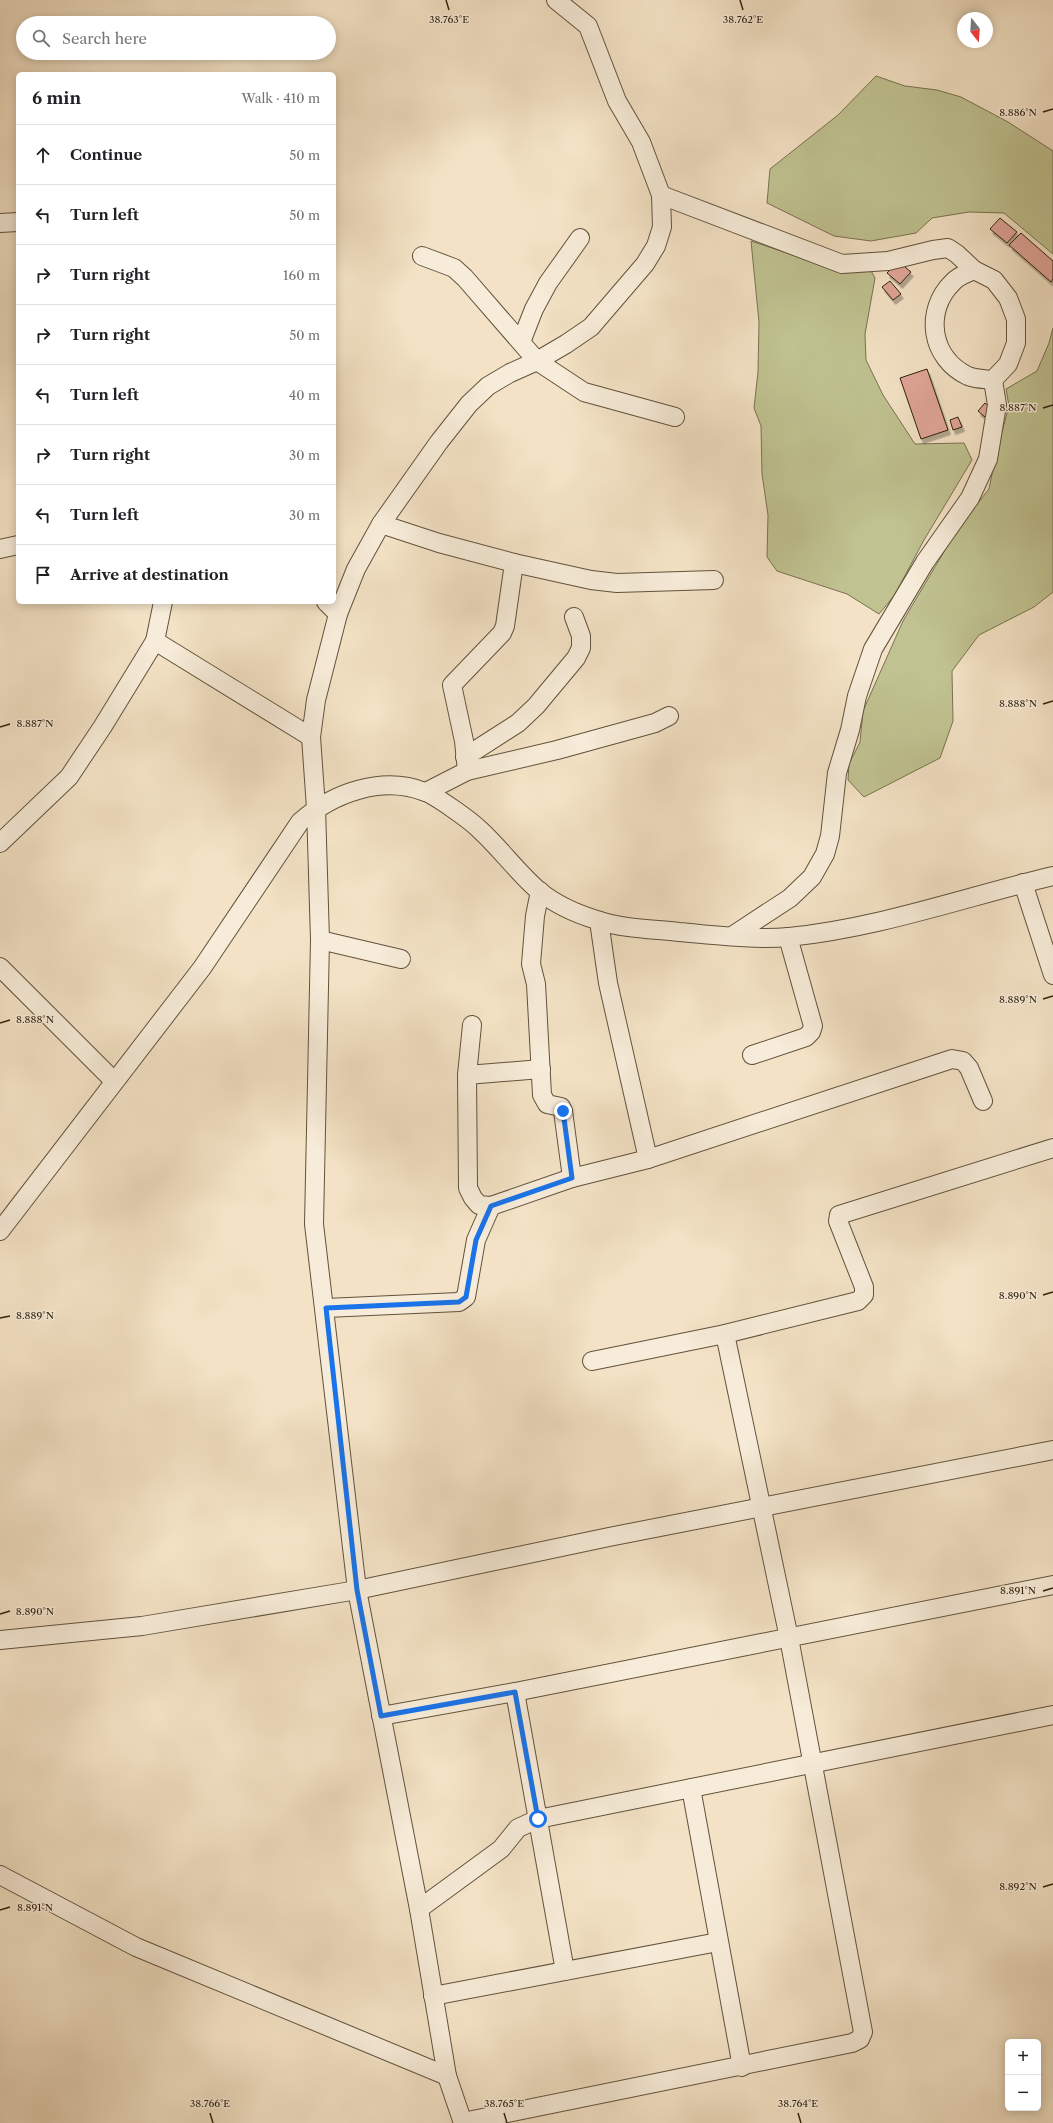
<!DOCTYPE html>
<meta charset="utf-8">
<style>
:root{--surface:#fff;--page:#f2f2f2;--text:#202124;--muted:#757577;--line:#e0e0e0}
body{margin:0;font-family:"Libre Caslon Text",serif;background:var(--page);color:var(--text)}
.controls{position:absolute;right:12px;bottom:12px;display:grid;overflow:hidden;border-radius:6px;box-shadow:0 2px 10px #0003}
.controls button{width:36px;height:36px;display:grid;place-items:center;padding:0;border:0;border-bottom:1px solid var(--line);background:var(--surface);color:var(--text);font:20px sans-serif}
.compass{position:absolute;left:957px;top:12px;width:36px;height:36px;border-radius:50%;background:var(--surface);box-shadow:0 2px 10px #0003;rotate:163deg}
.stop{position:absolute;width:12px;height:12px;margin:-9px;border:3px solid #1a73e8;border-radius:50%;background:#fff}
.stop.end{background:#1a73e8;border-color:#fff;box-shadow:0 1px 4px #0008}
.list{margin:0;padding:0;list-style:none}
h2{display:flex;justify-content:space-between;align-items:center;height:52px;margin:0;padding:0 16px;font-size:17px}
h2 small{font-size:13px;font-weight:400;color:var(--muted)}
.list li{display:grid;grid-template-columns:26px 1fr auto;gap:12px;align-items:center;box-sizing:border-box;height:60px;padding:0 16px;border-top:1px solid var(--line)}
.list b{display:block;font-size:15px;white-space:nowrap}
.list em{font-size:13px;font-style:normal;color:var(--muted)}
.icon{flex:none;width:22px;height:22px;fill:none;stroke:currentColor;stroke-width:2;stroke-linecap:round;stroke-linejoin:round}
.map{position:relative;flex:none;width:1053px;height:2123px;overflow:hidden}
.search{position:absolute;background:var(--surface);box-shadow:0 2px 10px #0003;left:16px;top:16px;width:320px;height:44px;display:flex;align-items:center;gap:10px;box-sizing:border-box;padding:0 14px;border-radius:22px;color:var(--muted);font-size:15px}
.panel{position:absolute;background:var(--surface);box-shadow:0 2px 10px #0003;left:16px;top:72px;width:320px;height:532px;border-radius:6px}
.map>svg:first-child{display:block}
.green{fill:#c0c291;stroke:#797250}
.building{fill:#e0a598;stroke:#32220e;filter:url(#shadow)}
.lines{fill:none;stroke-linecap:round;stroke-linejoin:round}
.minor-casing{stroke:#62523c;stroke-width:20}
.minor{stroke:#f7ecd9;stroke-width:18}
.route{stroke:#1a73e8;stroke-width:5}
.ticks{fill:none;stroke:#32220e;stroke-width:1.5}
.ticks-label{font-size:10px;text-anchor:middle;fill:#32220e;stroke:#f7ecd9;stroke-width:3;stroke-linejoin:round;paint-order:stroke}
</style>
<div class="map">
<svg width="1053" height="2123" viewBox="0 0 1053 2123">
<defs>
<filter id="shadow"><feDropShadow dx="2.5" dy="4.5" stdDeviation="0" flood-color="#0004"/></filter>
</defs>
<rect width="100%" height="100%" fill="#f3e2c5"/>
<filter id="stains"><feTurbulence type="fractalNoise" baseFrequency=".005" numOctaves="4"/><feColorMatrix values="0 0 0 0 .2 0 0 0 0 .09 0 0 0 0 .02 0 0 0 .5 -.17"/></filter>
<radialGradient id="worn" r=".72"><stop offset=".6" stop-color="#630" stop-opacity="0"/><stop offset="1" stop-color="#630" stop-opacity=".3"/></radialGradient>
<g class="green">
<path d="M 876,76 L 905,86 L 937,90 L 961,97 L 1008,122 L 1053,151 L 1053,254 L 1004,213 L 969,212 L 932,218 L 916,233 L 871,241 L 834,236 L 767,203 L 770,169 L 838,115 Z"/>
<path d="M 751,241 L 826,266 L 870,269 L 875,278 L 865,334 L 866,360 L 883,395 L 915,444 L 964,443 L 972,460 L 924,540 L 894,596 L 879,614 L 847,594 L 777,571 L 767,557 L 768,515 L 762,474 L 761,426 L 754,408 L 758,372 L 759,322 Z"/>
<path d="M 1053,328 L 1053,592 L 1034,607 L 979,635 L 952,671 L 953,721 L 940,758 L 864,797 L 848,780 L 849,764 L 860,742 L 863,711 L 903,621 L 958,528 L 989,489 L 997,450 L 1009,406 L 1006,389 L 1037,371 L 1049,343 Z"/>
</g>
<g class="building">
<path d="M 1000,218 L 1017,232 L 1007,243 L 990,229 Z"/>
<path d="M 1021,233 L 1053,261 L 1053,279 L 1051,282 L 1009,245 Z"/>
<path d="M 898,261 L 911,272 L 900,284 L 887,273 Z"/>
<path d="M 890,281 L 901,294 L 893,300 L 882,287 Z"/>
<path d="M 927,369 L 948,430 L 921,439 L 900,378 Z"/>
<path d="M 985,403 L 992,409 L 985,417 L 978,411 Z"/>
<path d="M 958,417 L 962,427 L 953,430 L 950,420 Z"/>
</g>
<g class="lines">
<g class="minor-casing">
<g id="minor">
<path d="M 661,195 L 842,264 L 888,261 L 933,250 L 948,248 L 957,254 L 974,270 L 994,280 L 1008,298 L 1016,319 L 1016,343 L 1008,364 L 993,380"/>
<path d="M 0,223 L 18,222"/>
<path d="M 422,256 L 454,268 L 465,278 L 537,361 L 584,392 L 675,417"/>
<path d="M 974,270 C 968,273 958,276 953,282 C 923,311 931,359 968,376 C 975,379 985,379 993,380"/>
<path d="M 521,342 L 534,309 L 548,283 L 580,238"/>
<path d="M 381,524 L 439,543 L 514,563 L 591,580 L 617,583 L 714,580"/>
<path d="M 0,549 L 18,545"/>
<path d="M 326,602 L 338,614"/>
<path d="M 155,641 L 163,602"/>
<path d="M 465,757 L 518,723 L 536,706 L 576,658 L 581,648 L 581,636 L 574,617"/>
<path d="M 467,771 L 464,741 L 452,685 L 502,633 L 505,626 L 514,563"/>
<path d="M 426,792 L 467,771 L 557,750 L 655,723 L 669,716"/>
<path d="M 0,843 L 69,777 L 103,726 L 155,641 L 311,737"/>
<path d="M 1023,883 L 1053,975"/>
<path d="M 540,891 L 535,916 L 531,964 L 536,984 L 542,1095 L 547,1104 L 561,1107 L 563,1111 L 572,1178"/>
<path d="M 599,921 L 608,983 L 648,1159"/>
<path d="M 732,936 L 790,898 L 812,877 L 825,854 L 830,836 L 837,773 L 850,730 L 857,696 L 873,649 L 925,562 L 970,498 L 988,459 L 997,405 L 993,380"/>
<path d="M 320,940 L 401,959"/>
<path d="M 0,967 L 114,1081"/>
<path d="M 472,1025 L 467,1075 L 468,1188 L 473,1198 L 479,1205 L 491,1206 L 572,1178 L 648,1159 L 952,1059 L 963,1061 L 969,1068 L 983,1101"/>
<path d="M 752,1055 L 806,1037 L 811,1032 L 813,1026 L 788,937"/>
<path d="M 467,1075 L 541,1069"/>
<path d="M 0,1231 L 202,968 L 300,822 C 333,793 382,775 425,792 C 435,795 471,821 479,829 C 500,848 517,872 539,891 C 555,904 577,914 597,920 C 623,929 652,929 679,932 C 715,935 753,940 789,937 C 879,928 965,897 1053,876"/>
<path d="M 326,1308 L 459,1302 L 466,1297 L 476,1240 L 491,1206"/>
<path d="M 592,1361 L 725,1334 L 858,1301 L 864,1295 L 864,1287 L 838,1221 L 839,1215 L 1053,1148"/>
<path d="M 0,1640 L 142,1626 L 357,1590 L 609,1537 L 1053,1450"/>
<path d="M 515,1692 L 565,1971"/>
<path d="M 381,1716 L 515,1692 L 1053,1585"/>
<path d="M 691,1788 L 742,2067"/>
<path d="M 0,1875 L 136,1947 L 447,2076"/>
<path d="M 419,1909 L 501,1849 L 518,1828 L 538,1819 L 1053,1715"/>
<path d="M 433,1996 L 718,1942"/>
<path d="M 463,2122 L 852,2043 L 860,2039 L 863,2032 L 789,1638 L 725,1334"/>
<path d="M 463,2123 L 447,2076 L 419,1909 L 357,1590 L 314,1224 L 320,940 L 316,808 L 311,737 L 316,700 L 338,614 L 356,569 L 381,524 L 439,442 L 469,404 L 488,386 L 510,373 L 537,361 L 566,344 L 591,327 L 645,264 L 656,246 L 662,227 L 661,195 L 641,142 L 617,101 L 588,26 L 556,0"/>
</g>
</g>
<use href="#minor" class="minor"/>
</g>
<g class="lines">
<path class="route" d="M 538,1819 L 515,1692 L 381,1716 L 357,1590 L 326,1308 L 459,1302 L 466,1297 L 476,1240 L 491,1206 L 572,1178 L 563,1111"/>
</g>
<path class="ticks" d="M 446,0 L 449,10M 740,0 L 743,10M 1043,112 L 1053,109M 1043,408 L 1053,405M 1043,704 L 1053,701M 0,727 L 10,724M 1043,999 L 1053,996M 0,1023 L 10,1020M 1043,1295 L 1053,1292M 0,1318 L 10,1316M 1043,1591 L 1053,1588M 0,1614 L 10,1611M 1043,1887 L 1053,1884M 0,1910 L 10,1907M 210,2113 L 213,2123M 504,2113 L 507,2123M 798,2113 L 801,2123"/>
<g class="ticks-label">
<text x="449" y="23">38.763°E</text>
<text x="743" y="23">38.762°E</text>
<text x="1018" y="116">8.886°N</text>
<text x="1018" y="411">8.887°N</text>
<text x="1018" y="707">8.888°N</text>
<text x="35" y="727">8.887°N</text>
<text x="1018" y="1003">8.889°N</text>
<text x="35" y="1023">8.888°N</text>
<text x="1018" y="1299">8.890°N</text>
<text x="35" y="1319">8.889°N</text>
<text x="1018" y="1594">8.891°N</text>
<text x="35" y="1615">8.890°N</text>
<text x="1018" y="1890">8.892°N</text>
<text x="35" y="1911">8.891°N</text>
<text x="210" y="2107">38.766°E</text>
<text x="504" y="2107">38.765°E</text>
<text x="798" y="2107">38.764°E</text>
</g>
<rect width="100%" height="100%" filter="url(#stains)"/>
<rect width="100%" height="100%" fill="url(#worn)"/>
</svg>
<div class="controls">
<button>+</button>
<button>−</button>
</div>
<svg class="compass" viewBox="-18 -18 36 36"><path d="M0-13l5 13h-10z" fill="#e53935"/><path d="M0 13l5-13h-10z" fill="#757577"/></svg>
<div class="stop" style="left:538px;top:1819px"></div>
<div class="stop end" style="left:563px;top:1111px"></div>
<div class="search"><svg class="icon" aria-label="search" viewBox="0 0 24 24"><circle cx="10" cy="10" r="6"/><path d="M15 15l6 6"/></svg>Search here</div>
<section class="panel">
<h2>6 min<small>Walk · 410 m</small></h2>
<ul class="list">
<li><svg class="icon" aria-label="ahead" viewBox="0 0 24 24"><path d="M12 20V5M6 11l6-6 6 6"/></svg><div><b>Continue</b></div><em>50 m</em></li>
<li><svg class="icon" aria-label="left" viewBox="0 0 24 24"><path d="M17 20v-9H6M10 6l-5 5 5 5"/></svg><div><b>Turn left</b></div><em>50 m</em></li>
<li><svg class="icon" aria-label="right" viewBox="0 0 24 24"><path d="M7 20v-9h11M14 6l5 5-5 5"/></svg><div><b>Turn right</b></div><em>160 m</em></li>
<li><svg class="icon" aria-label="right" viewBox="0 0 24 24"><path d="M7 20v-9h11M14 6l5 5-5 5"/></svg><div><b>Turn right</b></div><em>50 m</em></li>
<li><svg class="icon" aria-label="left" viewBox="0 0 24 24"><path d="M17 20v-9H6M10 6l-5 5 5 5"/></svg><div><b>Turn left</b></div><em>40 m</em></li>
<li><svg class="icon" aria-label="right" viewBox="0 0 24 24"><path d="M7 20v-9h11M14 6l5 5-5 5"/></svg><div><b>Turn right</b></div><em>30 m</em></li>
<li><svg class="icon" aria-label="left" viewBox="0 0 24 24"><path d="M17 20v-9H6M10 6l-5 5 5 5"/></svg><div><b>Turn left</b></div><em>30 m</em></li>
<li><svg class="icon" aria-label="arrive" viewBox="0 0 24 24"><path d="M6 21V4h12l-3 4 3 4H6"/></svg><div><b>Arrive at destination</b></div></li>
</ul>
</section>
</div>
